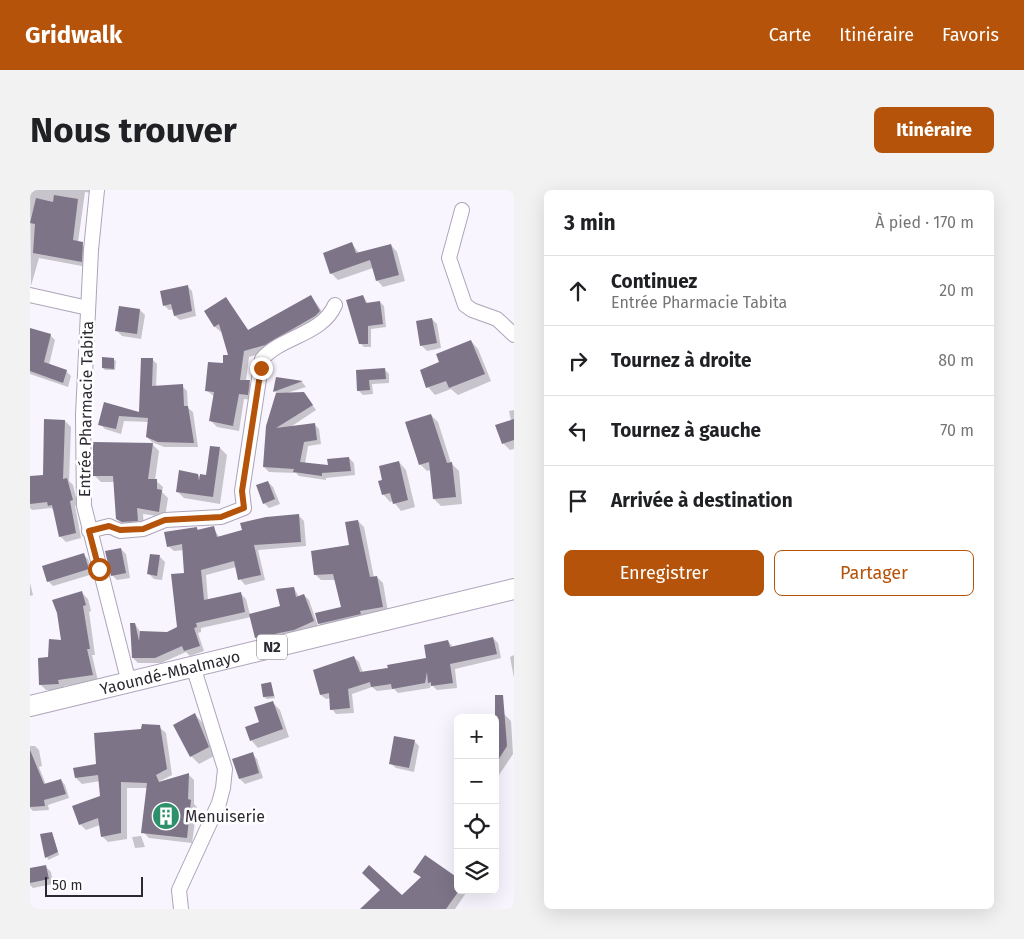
<!DOCTYPE html>
<html lang="fr">
<meta charset="utf-8">
<style>
:root{--surface:#fff;--page:#f2f2f2;--text:#202124;--muted:#757577;--line:#e0e0e0;--accent:#b45309}
body{margin:0;font-family:"Fira Sans",sans-serif;background:var(--page);color:var(--text)}
.controls{position:absolute;right:15px;bottom:15px;display:grid;overflow:hidden;border-radius:8px;box-shadow:0 5px 20px #0002}
.controls button{width:45px;height:45px;display:grid;place-items:center;padding:0;border:0;border-bottom:1px solid var(--line);background:var(--surface);color:var(--text);font:25px sans-serif}
.scale{position:absolute;left:15px;bottom:12px;width:98px;box-sizing:border-box;padding-left:5px;border:2px solid #2d2932;border-top:0;font-size:14px;line-height:18px;white-space:nowrap;color:#2d2932;-webkit-text-stroke:4px #fff;paint-order:stroke}
.stop{position:absolute;width:15px;height:15px;margin:-11px;border:4px solid #b45309;border-radius:50%;background:#fff}
.stop.end{background:#b45309;border-color:#fff;box-shadow:0 1px 5px #0008}
.list{margin:0;padding:0;list-style:none}
h2{display:flex;justify-content:space-between;align-items:center;height:65px;margin:0;padding:0 20px;font-size:21px}
h2 small{font-size:16px;font-weight:400;color:var(--muted)}
.list li{display:grid;grid-template-columns:32px 1fr auto;gap:15px;align-items:center;box-sizing:border-box;height:70px;padding:0 20px;border-top:1px solid var(--line)}
.list b{display:block;font-size:19px;white-space:nowrap}
.list p{margin:0;font-size:16px;white-space:nowrap;color:var(--muted)}
.list em{font-size:16px;font-style:normal;color:var(--muted)}
.actions{display:flex;gap:10px;padding:15px 20px}
.actions a{flex:1;padding:11px 0;border:1px solid var(--accent);border-radius:8px;text-align:center;font-size:18px;color:var(--accent)}
.actions .main{background:var(--accent);color:#fff}
.icon{flex:none;width:28px;height:28px;fill:none;stroke:currentColor;stroke-width:2;stroke-linecap:round;stroke-linejoin:round}
.map{position:relative;flex:none;width:484px;height:719px;overflow:hidden;border-radius:8px}
header{display:flex;align-items:center;gap:30px;box-sizing:border-box;height:70px;padding:0 25px;background:var(--accent);color:#fff}
header strong{font-size:24px}
nav{display:flex;gap:28px;margin-inline-start:auto;font-size:18px}
.intro{display:flex;align-items:center;justify-content:space-between;box-sizing:border-box;height:120px;padding:0 30px}
h1{margin:0;font-size:35px}
.button{padding:12px 22px;border-radius:8px;background:var(--accent);color:#fff;font-size:18px;font-weight:700}
main{display:flex;gap:30px;padding:0 30px}
aside{flex:1;background:var(--surface);border-radius:8px;box-shadow:0 5px 20px #0002}
.map>svg:first-child{display:block}
.shadow{fill:#0003}
.building{fill:#7d7488}
.lines{fill:none;stroke-linecap:round;stroke-linejoin:round}
.minor-casing{stroke:#ada4b9;stroke-width:16}
.highway-casing{stroke:#ada4b9;stroke-width:22}
.minor{stroke:#fff;stroke-width:14}
.highway{stroke:#fff;stroke-width:20}
.route{stroke:#b45309;stroke-width:6}
.labels{text-anchor:middle;dominant-baseline:central;stroke-width:5;stroke-linejoin:round;paint-order:stroke}
.shield{fill:#fff;stroke:#6c6970;stroke-width:1}
.shield-label{font-size:15px;font-weight:bold;fill:#2d2932}
.street-label{font-size:16px;fill:#2d2932;stroke:#fff}
.poi-label{font-size:16px;fill:#2d2932;stroke:#fff;text-anchor:start}
</style>
<header>
<strong>Gridwalk</strong>
<nav><a>Carte</a><a>Itinéraire</a><a>Favoris</a></nav>
</header>
<div class="intro"><h1>Nous trouver</h1><a class="button">Itinéraire</a></div>
<main>
<div class="map">
<svg width="484" height="719" viewBox="0 0 484 719">
<rect width="100%" height="100%" fill="#f9f5fe"/>
<g class="shadow">
<path d="M 0,0 L 62,0 L 62,3 L 55,2 L 48,52 L 58,59 L 57,77 L 9,68 L 1,96 Z"/>
<path d="M 322,54 L 329,63 L 361,55 L 367,62 L 375,91 L 353,97 L 347,90 L 343,78 L 308,90 L 301,83 Z"/>
<path d="M 157,96 L 162,101 L 166,126 L 150,130 L 145,126 L 144,119 L 139,120 L 134,115 Z"/>
<path d="M 281,106 L 296,127 L 241,160 L 219,167 L 216,191 L 225,197 L 223,210 L 214,209 L 209,241 L 187,237 L 181,231 L 185,207 L 176,200 L 200,167 L 192,141 L 191,142 L 185,137 L 176,121 L 196,109 L 219,141 Z"/>
<path d="M 333,106 L 338,114 L 350,112 L 354,116 L 356,137 L 341,139 L 341,157 L 334,157 L 330,153 Z"/>
<path d="M 110,120 L 115,125 L 111,149 L 92,146 L 87,141 Z"/>
<path d="M 402,129 L 407,134 L 411,158 L 397,161 L 392,156 Z"/>
<path d="M 0,140 L 20,145 L 25,150 L 19,175 L 36,181 L 41,186 L 38,197 L 0,184 Z"/>
<path d="M 441,151 L 448,159 L 461,191 L 428,205 L 421,199 L 405,205 L 398,197 L 410,173 Z"/>
<path d="M 83,169 L 86,171 L 85,180 L 75,180 L 73,178 Z"/>
<path d="M 122,169 L 127,174 L 126,197 L 152,196 L 157,201 L 158,218 L 163,222 L 168,257 L 134,257 L 122,252 L 117,247 L 119,232 L 94,231 L 91,244 L 75,239 L 70,234 L 75,214 L 110,223 Z"/>
<path d="M 354,179 L 359,184 L 359,193 L 342,194 L 343,204 L 333,205 L 328,200 L 327,181 Z"/>
<path d="M 247,189 L 272,192 L 276,197 L 257,203 L 274,203 L 286,220 L 259,238 L 284,234 L 289,239 L 291,254 L 278,256 L 275,274 L 299,276 L 319,268 L 324,273 L 325,285 L 296,288 L 296,290 L 269,286 L 266,283 L 239,282 L 234,277 L 247,204 L 245,201 Z"/>
<path d="M 484,220 L 484,259 L 480,260 L 473,253 L 481,231 L 479,221 Z"/>
<path d="M 401,225 L 408,232 L 421,273 L 429,281 L 432,314 L 411,316 L 404,309 L 401,280 L 397,281 L 390,274 Z"/>
<path d="M 35,231 L 41,237 L 39,291 L 43,295 L 48,315 L 45,316 L 51,348 L 36,352 L 30,346 L 25,321 L 21,318 L 2,320 L 0,318 L 0,288 L 14,286 Z"/>
<path d="M 122,254 L 129,261 L 125,290 L 133,297 L 132,302 L 138,308 L 135,327 L 113,324 L 114,337 L 94,336 L 87,329 L 84,292 L 71,292 L 64,285 Z"/>
<path d="M 190,258 L 197,265 L 190,314 L 154,308 L 147,301 L 168,285 L 171,288 L 177,286 Z"/>
<path d="M 369,272 L 376,280 L 385,317 L 371,321 L 363,311 L 360,312 L 353,304 L 354,291 Z"/>
<path d="M 238,292 L 243,297 L 250,314 L 239,318 L 234,313 Z"/>
<path d="M 269,326 L 274,331 L 276,356 L 228,360 L 235,390 L 215,395 L 210,389 L 206,377 L 176,385 L 178,411 L 211,404 L 216,409 L 220,425 L 251,417 L 264,398 L 269,407 L 274,405 L 279,410 L 288,436 L 269,444 L 231,452 L 226,448 L 221,427 L 171,438 L 171,442 L 168,443 L 174,461 L 160,466 L 156,462 L 131,473 L 108,473 L 103,468 L 105,434 L 111,443 L 137,443 L 149,437 L 156,384 L 154,360 L 144,361 L 138,356 L 167,338 L 170,341 L 183,338 L 190,348 Z"/>
<path d="M 328,331 L 334,337 L 344,388 L 347,387 L 353,393 L 358,422 L 295,439 L 289,434 L 312,418 L 305,390 L 291,390 L 285,384 L 321,356 Z"/>
<path d="M 91,359 L 96,364 L 100,388 L 87,390 L 82,385 Z"/>
<path d="M 53,364 L 58,369 L 63,384 L 23,396 L 18,391 Z"/>
<path d="M 130,367 L 135,372 L 132,390 L 124,389 L 119,384 Z"/>
<path d="M 0,393 L 3,405 L 0,406 Z"/>
<path d="M 52,403 L 58,409 L 61,421 L 59,422 L 65,465 L 62,465 L 68,491 L 34,496 L 34,500 L 16,500 L 10,494 L 20,469 L 33,451 Z"/>
<path d="M 463,448 L 468,453 L 471,468 L 425,479 L 427,498 L 407,500 L 401,494 L 400,498 L 368,503 L 364,499 L 347,501 L 342,497 L 322,504 L 324,523 L 306,524 L 302,519 L 301,508 L 296,509 L 291,505 L 324,467 L 329,472 L 333,483 L 398,469 L 418,451 L 423,457 Z"/>
<path d="M 484,465 L 484,488 L 480,467 Z"/>
<path d="M 241,493 L 245,508 L 237,509 L 234,507 Z"/>
<path d="M 242,512 L 250,520 L 259,547 L 228,558 L 221,550 Z"/>
<path d="M 474,524 L 481,531 L 483,564 L 469,585 L 465,583 L 465,528 L 435,528 Z"/>
<path d="M 165,525 L 172,532 L 186,565 L 169,574 L 161,566 Z"/>
<path d="M 129,537 L 136,543 L 142,585 L 128,592 L 158,584 L 164,590 L 164,614 L 167,617 L 162,653 L 119,648 L 113,642 L 118,598 L 97,598 L 97,649 L 78,652 L 72,646 L 70,635 L 56,640 L 50,634 L 72,607 L 70,591 L 52,594 L 46,588 L 68,575 L 112,541 Z"/>
<path d="M 384,551 L 389,556 L 384,582 L 366,578 L 360,573 Z"/>
<path d="M 0,556 L 5,556 L 9,560 L 12,576 L 9,577 L 16,595 L 31,590 L 35,595 L 39,608 L 18,615 L 19,620 L 3,621 L 0,618 Z"/>
<path d="M 222,564 L 227,569 L 233,588 L 215,594 L 210,589 Z"/>
<path d="M 22,643 L 29,665 L 18,670 L 11,645 Z"/>
<path d="M 111,646 L 115,657 L 105,658 L 102,647 Z"/>
<path d="M 16,677 L 21,682 L 23,694 L 3,698 L 0,695 L 0,680 Z"/>
<path d="M 385,682 L 428,700 L 438,700 L 425,719 L 332,719 L 372,707 L 392,688 Z"/>
</g>
<g class="building">
<path d="M 24,5 L 48,9 L 43,50 L 53,52 L 52,72 L 3,63 L 5,34 L 0,33 L 6,8 L 23,12 Z"/>
<path d="M 322,52 L 326,63 L 361,54 L 369,85 L 346,91 L 340,70 L 300,84 L 293,63 Z"/>
<path d="M 158,95 L 162,121 L 144,126 L 141,114 L 133,116 L 130,101 Z"/>
<path d="M 281,105 L 290,121 L 285,126 L 235,155 L 214,161 L 210,190 L 220,190 L 218,205 L 209,204 L 203,236 L 179,231 L 184,202 L 175,201 L 178,172 L 193,173 L 193,165 L 198,165 L 189,134 L 184,137 L 174,121 L 196,107 L 218,140 Z"/>
<path d="M 333,105 L 336,113 L 350,111 L 353,134 L 338,136 L 338,154 L 329,154 L 316,110 Z"/>
<path d="M 89,116 L 110,119 L 107,144 L 85,141 Z"/>
<path d="M 402,128 L 407,153 L 390,156 L 386,131 Z"/>
<path d="M 0,138 L 21,144 L 14,172 L 37,180 L 33,193 L 0,181 Z"/>
<path d="M 441,150 L 455,184 L 419,198 L 416,191 L 396,198 L 390,180 L 409,172 L 406,164 Z"/>
<path d="M 72,167 L 84,168 L 84,179 L 72,178 Z"/>
<path d="M 111,168 L 123,168 L 122,196 L 153,194 L 154,216 L 158,216 L 164,253 L 128,252 L 116,247 L 118,228 L 89,226 L 86,239 L 68,235 L 74,212 L 109,222 Z"/>
<path d="M 355,178 L 356,189 L 339,190 L 340,200 L 327,201 L 326,180 Z"/>
<path d="M 246,187 L 273,191 L 243,202 Z"/>
<path d="M 274,202 L 283,215 L 246,238 L 285,233 L 287,250 L 274,252 L 270,272 L 298,275 L 297,269 L 319,267 L 321,281 L 292,283 L 292,286 L 263,282 L 264,279 L 233,277 L 236,236 L 246,203 Z"/>
<path d="M 401,224 L 417,273 L 422,272 L 426,307 L 403,309 L 399,272 L 389,275 L 375,232 Z"/>
<path d="M 14,229 L 35,230 L 33,289 L 37,288 L 43,310 L 40,311 L 46,343 L 29,347 L 22,315 L 18,316 L 17,312 L 0,314 L 0,286 L 13,285 Z"/>
<path d="M 484,229 L 484,250 L 472,254 L 465,235 Z"/>
<path d="M 63,252 L 123,253 L 118,289 L 127,289 L 127,299 L 132,300 L 129,322 L 107,318 L 108,331 L 92,332 L 86,329 L 83,286 L 63,286 Z"/>
<path d="M 180,256 L 190,257 L 183,307 L 146,302 L 149,280 L 168,284 L 169,291 L 170,284 L 176,285 Z"/>
<path d="M 369,271 L 378,310 L 363,314 L 360,303 L 352,305 L 348,291 L 352,290 L 349,276 Z"/>
<path d="M 238,291 L 245,309 L 233,314 L 226,295 Z"/>
<path d="M 269,324 L 271,352 L 224,355 L 231,385 L 208,390 L 204,371 L 171,380 L 174,410 L 211,402 L 215,422 L 166,433 L 167,437 L 164,438 L 170,456 L 154,461 L 152,456 L 125,468 L 102,468 L 100,433 L 105,433 L 109,451 L 110,441 L 137,442 L 147,437 L 141,384 L 154,383 L 152,354 L 137,357 L 134,342 L 167,337 L 167,340 L 184,336 L 187,347 L 212,340 L 210,333 L 236,327 Z"/>
<path d="M 328,330 L 340,387 L 347,386 L 353,417 L 330,421 L 331,424 L 288,434 L 285,423 L 311,417 L 303,384 L 284,385 L 281,361 L 319,355 L 315,332 Z"/>
<path d="M 91,358 L 96,383 L 81,386 L 75,361 Z"/>
<path d="M 54,363 L 59,379 L 17,392 L 12,376 Z"/>
<path d="M 120,364 L 130,365 L 127,386 L 117,384 Z"/>
<path d="M 264,397 L 266,407 L 274,404 L 284,431 L 264,440 L 225,448 L 219,424 L 250,416 L 246,399 Z"/>
<path d="M 52,401 L 56,415 L 53,416 L 60,459 L 57,459 L 63,485 L 28,490 L 29,494 L 9,495 L 8,468 L 18,467 L 19,449 L 31,450 L 27,423 L 22,410 Z"/>
<path d="M 463,447 L 467,464 L 420,474 L 423,493 L 401,496 L 401,492 L 398,493 L 397,482 L 395,493 L 362,499 L 361,494 L 341,497 L 340,492 L 318,499 L 320,518 L 300,520 L 299,503 L 290,505 L 283,480 L 324,466 L 330,482 L 358,478 L 357,475 L 396,468 L 394,455 L 418,450 L 420,457 Z"/>
<path d="M 241,492 L 244,506 L 233,507 L 231,494 Z"/>
<path d="M 465,505 L 473,505 L 477,556 L 465,575 Z"/>
<path d="M 243,511 L 253,539 L 220,551 L 215,537 L 229,532 L 224,517 Z"/>
<path d="M 165,523 L 179,557 L 160,567 L 143,535 Z"/>
<path d="M 112,534 L 130,535 L 137,579 L 126,585 L 129,592 L 159,583 L 158,609 L 161,610 L 157,648 L 111,643 L 117,593 L 91,592 L 91,643 L 71,647 L 68,628 L 49,635 L 42,616 L 70,606 L 68,585 L 45,588 L 43,578 L 66,574 L 64,543 L 111,539 Z"/>
<path d="M 364,546 L 385,550 L 379,578 L 359,574 Z"/>
<path d="M 0,560 L 14,594 L 31,589 L 36,604 L 14,610 L 15,616 L 0,617 Z"/>
<path d="M 223,562 L 229,583 L 209,589 L 202,569 Z"/>
<path d="M 22,642 L 28,662 L 15,668 L 10,644 Z"/>
<path d="M 395,665 L 428,688 L 428,702 L 416,719 L 330,719 L 350,700 L 332,683 L 339,675 L 372,705 L 391,687 L 383,682 Z"/>
<path d="M 16,675 L 19,689 L 0,693 L 0,678 Z"/>
</g>
<g class="lines">
<g class="minor-casing">
<g id="minor">
<path d="M 67,0 L 61,60 L 53,225 L 54,316 L 99,493"/>
<path d="M 432,20 L 419,68 L 435,115 L 442,120 L 467,129 L 484,145"/>
<path d="M 0,105 L 58,118"/>
<path d="M 59,341 L 79,336 L 90,341 L 113,339 L 135,330 L 191,327 L 214,318 L 212,301 L 232,169 C 252,146 292,145 305,115"/>
<path d="M 151,719 L 149,700 L 189,613 L 193,598 L 195,579 L 163,476"/>
</g>
</g>
<g class="highway-casing">
<g id="highway">
<path id="s1" d="M 0,516 L 484,399"/>
</g>
</g>
<use href="#minor" class="minor"/>
<use href="#highway" class="highway"/>
</g>
<g class="lines">
<path class="route" d="M 69,379 L 59,341 L 79,336 L 90,340 L 113,339 L 135,330 L 191,327 L 214,318 L 212,301 L 231,178"/>
</g>
<defs>
<g id="building-disc" transform="scale(1.4375)"><circle r="9.5" fill="#2d906a" stroke="#fff"/><path d="M-4-6H4V6H1V3H-1V6H-4ZM-2.5-4.3h1.7v1.8h-1.7ZM.8-4.3h1.7v1.8H.8ZM-2.5-1h1.7V.8h-1.7ZM.8-1h1.7V.8H.8Z" fill="#fff"/></g>
</defs>
<g fill-rule="evenodd">
<use href="#building-disc" x="136" y="626"/>
</g>
<g class="labels">
<rect class="shield" x="227" y="444.5" width="30" height="25" rx="4"/>
<g class="shield-label">
<text x="242" y="457">N2</text>
</g>
<g class="street-label">
<text transform="translate(56 219) rotate(-89)">Entrée Pharmacie Tabita</text>
<text stroke="none"><textPath href="#s1" startOffset="144">Yaoundé-Mbalmayo</textPath></text>
</g>
<g class="poi-label">
<text x="155" y="626">Menuiserie</text>
</g>
</g>
</svg>
<div class="controls">
<button>+</button>
<button>−</button>
<button><svg class="icon" aria-label="locate" viewBox="0 0 24 24"><circle cx="12" cy="12" r="6"/><path d="M12 2v4M12 18v4M2 12h4M18 12h4"/></svg></button>
<button><svg class="icon" aria-label="layers" viewBox="0 0 24 24"><path d="M12 4l9 5-9 5-9-5zM3 14l9 5 9-5"/></svg></button>
</div>
<div class="scale">50 m</div>
<div class="stop" style="left:69px;top:379px"></div>
<div class="stop end" style="left:231px;top:178px"></div>
</div>
<aside>
<h2>3 min<small>À pied · 170 m</small></h2>
<ul class="list">
<li><svg class="icon" aria-label="ahead" viewBox="0 0 24 24"><path d="M12 20V5M6 11l6-6 6 6"/></svg><div><b>Continuez</b><p>Entrée Pharmacie Tabita</p></div><em>20 m</em></li>
<li><svg class="icon" aria-label="right" viewBox="0 0 24 24"><path d="M7 20v-9h11M14 6l5 5-5 5"/></svg><div><b>Tournez à droite</b></div><em>80 m</em></li>
<li><svg class="icon" aria-label="left" viewBox="0 0 24 24"><path d="M17 20v-9H6M10 6l-5 5 5 5"/></svg><div><b>Tournez à gauche</b></div><em>70 m</em></li>
<li><svg class="icon" aria-label="arrive" viewBox="0 0 24 24"><path d="M6 21V4h12l-3 4 3 4H6"/></svg><div><b>Arrivée à destination</b></div></li>
</ul>
<div class="actions"><a class="main">Enregistrer</a><a>Partager</a></div>
</aside>
</main>
